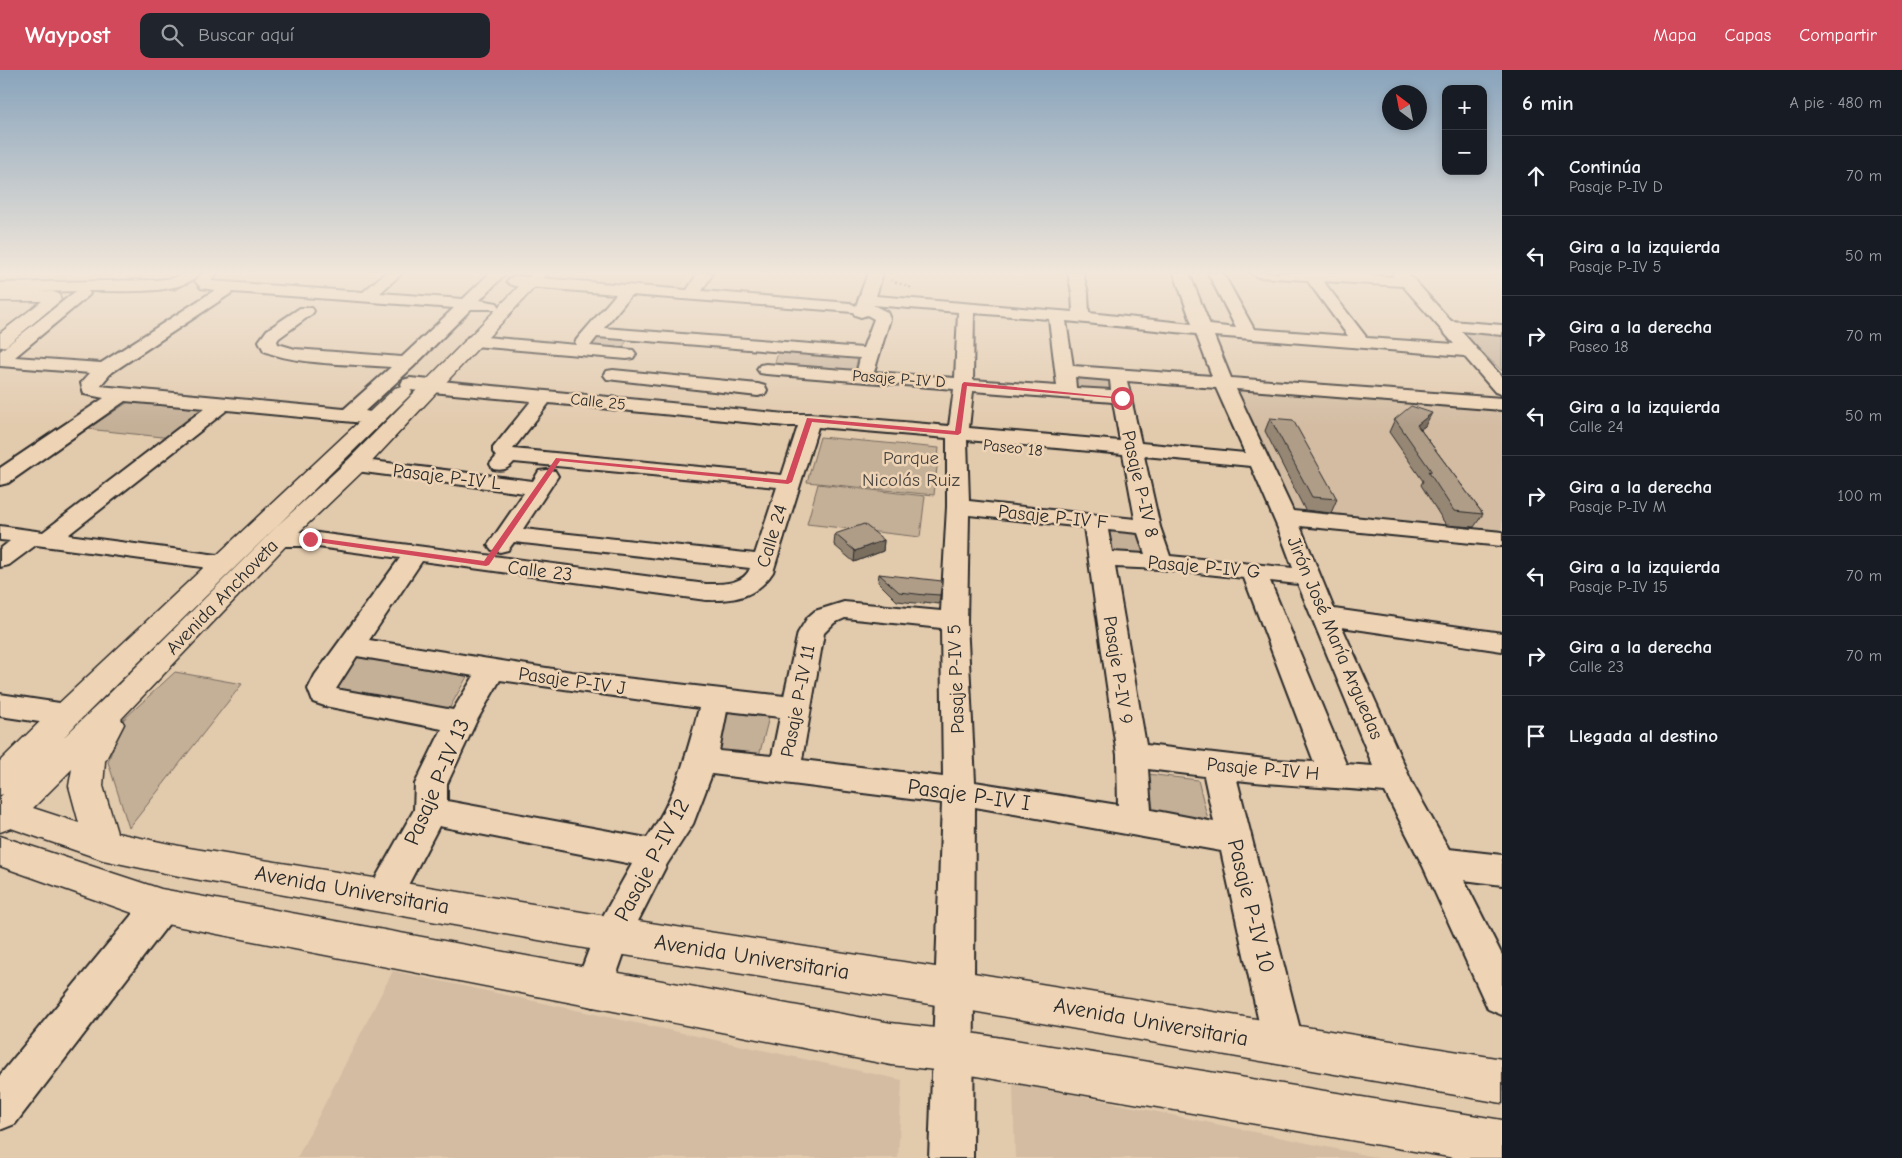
<!DOCTYPE html>
<html lang="es">
<meta charset="utf-8">
<style>
:root{--surface:#171b24;--page:#20242c;--text:#f1f3f6;--muted:#9ea1a6;--line:#363941;--accent:#d1495b}
body{margin:0;font-family:"Comic Neue",sans-serif;background:var(--page);color:var(--text)}
.controls{position:absolute;right:15px;top:15px;display:grid;overflow:hidden;border-radius:10px;box-shadow:0 2px 8px #0003}
.controls button{width:45px;height:45px;display:grid;place-items:center;padding:0;border:0;border-bottom:1px solid var(--line);background:var(--surface);color:var(--text);font:25px sans-serif}
.compass{position:absolute;left:1382px;top:15px;width:45px;height:45px;border-radius:50%;background:var(--surface);box-shadow:0 2px 8px #0003;rotate:328deg}
.stop{position:absolute;width:15px;height:15px;margin:-11px;border:4px solid #d1495b;border-radius:50%;background:#fff}
.stop.end{background:#d1495b;border-color:#fff;box-shadow:0 1px 5px #0008}
.list{margin:0;padding:0;list-style:none}
h2{display:flex;justify-content:space-between;align-items:center;height:65px;margin:0;padding:0 20px;font-size:21px}
h2 small{font-size:16px;font-weight:400;color:var(--muted)}
.list li{display:grid;grid-template-columns:32px 1fr auto;gap:15px;align-items:center;box-sizing:border-box;height:80px;padding:0 20px;border-top:1px solid var(--line)}
.list b{display:block;font-size:19px;white-space:nowrap}
.list p{margin:0;font-size:16px;white-space:nowrap;color:var(--muted)}
.list em{font-size:16px;font-style:normal;color:var(--muted)}
.icon{flex:none;width:28px;height:28px;fill:none;stroke:currentColor;stroke-width:2;stroke-linecap:round;stroke-linejoin:round}
.map{position:relative;flex:none;width:1502px;height:1088px;overflow:hidden}
header{display:flex;align-items:center;gap:30px;box-sizing:border-box;height:70px;padding:0 25px;background:var(--accent);color:#fff}
header strong{font-size:24px}
nav{display:flex;gap:28px;margin-inline-start:auto;font-size:18px}
.search{width:350px;height:45px;background:var(--page);display:flex;align-items:center;gap:12px;box-sizing:border-box;padding:0 18px;border-radius:10px;color:var(--muted);font-size:19px}
main{display:flex}
aside{flex:1;background:var(--surface)}
.map>svg:first-child{display:block}
.built{fill:#d3bca2}
.green{fill:#c4af97;stroke:#786d61}
.lines{fill:none;stroke-linecap:round;stroke-linejoin:round}
.stream{stroke:#6e655a;stroke-width:4}
.minor-casing{stroke:#2b2b2b;stroke-width:4}
.major-casing{stroke:#2b2b2b;stroke-width:3}
.path{stroke:#2b2b2b;stroke-width:2;stroke-dasharray:2.5 2.5;stroke-linecap:butt}
.minor{fill:#eed4b5;fill-rule:evenodd}
.major{fill:#eed4b5;fill-rule:evenodd}
.wall{fill:#968775;stroke:#2b2b2b}
.shaded-wall{fill:#7a6e5f;stroke:#2b2b2b}
.building{fill:#af9d88;stroke:#2b2b2b}
.route{fill:#d1495b}
.labels{text-anchor:middle;dominant-baseline:central;stroke-width:5;stroke-linejoin:round;paint-order:stroke}
.far-street-label{font-size:16px;fill:#2b2b2b;stroke:#eed4b5}
.park-label{font-size:19px;fill:#4a4541;stroke:#eed4b5}
.street-label{font-size:19px;fill:#2b2b2b;stroke:#eed4b5}
.near-street-label{font-size:22px;fill:#2b2b2b;stroke:#eed4b5}
</style>
<header>
<strong>Waypost</strong>
<div class="search"><svg class="icon" aria-label="search" viewBox="0 0 24 24"><circle cx="10" cy="10" r="6"/><path d="M15 15l6 6"/></svg>Buscar aquí</div>
<nav><a>Mapa</a><a>Capas</a><a>Compartir</a></nav>
</header>
<main>
<div class="map">
<svg width="1502" height="1088" viewBox="0 0 1502 1088">
<rect width="100%" height="100%" fill="#e2caad"/>
<filter id="ink" filterUnits="userSpaceOnUse"><feTurbulence type="fractalNoise" baseFrequency=".02" numOctaves="2"/><feDisplacementMap in="SourceGraphic" scale="10" xChannelSelector="R" yChannelSelector="G"/><feConvolveMatrix kernelMatrix="1 2 1 2 8 2 1 2 1" color-interpolation-filters="sRGB"/></filter>
<g filter="url(#ink)">
<g class="built">
<path d="M 550,203 L 689,203 L 679,220 L 544,210 Z"/>
<path d="M 1230,318 L 1502,340 L 1502,463 L 1289,442 Z"/>
<path d="M 393,901 L 902,1010 L 898,1088 L 297,1088 Z"/>
<path d="M 1013,1012 L 1379,1088 L 1015,1088 Z"/>
</g>
<g class="green">
<path d="M 1459,260 L 1502,263 L 1502,301 Z"/>
<path d="M 596,265 L 629,268 L 619,282 L 584,279 Z"/>
<path d="M 779,280 L 858,286 L 855,301 L 774,295 Z"/>
<path d="M 1072,305 L 1113,308 L 1113,324 L 1073,320 Z"/>
<path d="M 130,331 L 212,337 L 172,368 L 87,359 Z"/>
<path d="M 820,367 L 939,378 L 934,425 L 807,412 Z"/>
<path d="M 818,414 L 925,426 L 920,467 L 807,454 Z"/>
<path d="M 1100,457 L 1143,460 L 1149,488 L 1106,485 Z"/>
<path d="M 351,587 L 469,603 L 448,641 L 325,624 Z"/>
<path d="M 175,602 L 242,614 L 129,758 L 108,692 L 123,650 Z"/>
<path d="M 721,638 L 770,643 L 759,686 L 707,680 Z"/>
<path d="M 1147,704 L 1198,710 L 1208,750 L 1154,744 Z"/>
</g>
<g class="lines">
<path class="stream" d="M 174,219 L 201,203"/>
<g class="minor-casing">
<g id="minor">
<path d="M 182,203 L 200,203 C 182,227 116,220 88,221 L 90,224 L 87,227 L 15,287 L 101,293 L 215,220 L 201,218 L 195,211 L 202,203 L 217,203 L 211,211 L 363,222 L 385,203 L 402,203 L 380,223 L 463,229 L 490,203 L 506,203 L 480,230 L 497,233 L 499,236 L 497,239 L 471,239 L 413,297 L 365,341 L 382,344 L 385,348 L 382,352 L 375,354 L 227,340 L 68,465 L 225,486 L 234,488 L 237,493 L 234,498 L 225,500 L 36,475 L 9,495 L 0,497 L 0,479 L 10,471 L 0,470 L 0,456 L 43,462 L 205,338 L 125,331 L 8,413 L 0,415 L 0,398 L 104,328 L 84,324 L 81,313 L 90,303 L 0,296 L 0,281 L 76,221 L 0,223 L 0,213 L 156,210 L 174,208 ZM 233,222 L 454,238 L 402,287 L 295,279 L 278,274 L 277,271 L 279,268 L 312,244 L 314,241 L 312,238 L 300,238 L 267,260 L 259,271 L 264,281 C 295,295 355,294 391,297 L 344,339 L 100,316 L 111,303 Z"/>
<path d="M 698,203 L 713,203 L 702,221 L 850,233 L 856,236 L 868,203 L 883,203 L 876,226 L 1073,242 L 1072,223 L 1068,203 L 1083,203 L 1088,223 L 1089,243 L 1192,254 L 1174,203 L 1189,203 L 1210,255 L 1236,258 L 1208,203 L 1223,203 L 1254,259 L 1348,266 L 1307,210 L 1258,207 L 1251,203 L 1340,203 L 1394,207 L 1392,203 L 1408,203 L 1451,251 L 1502,255 L 1502,265 L 1461,261 L 1502,307 L 1502,324 L 1495,322 L 1464,286 L 1214,266 L 1231,308 L 1502,328 L 1502,340 L 1236,319 L 1293,441 L 1502,462 L 1502,476 L 1300,456 L 1334,539 L 1502,563 L 1502,581 L 1342,557 L 1413,715 L 1449,779 L 1502,785 L 1502,815 L 1464,810 L 1502,885 L 1502,945 L 1488,939 L 1423,796 L 1385,722 C 1335,717 1286,716 1237,710 L 1304,975 L 1298,989 L 1284,995 L 1270,989 L 1264,975 L 1221,781 L 975,737 L 973,1088 L 929,1088 L 942,733 L 712,704 L 693,754 L 667,794 L 629,869 L 607,932 L 593,937 L 579,932 L 574,919 L 599,853 L 632,794 L 439,756 L 397,836 L 384,841 L 371,836 L 366,825 L 414,740 L 415,714 L 442,659 L 325,636 L 313,632 L 308,619 L 315,605 L 400,488 L 310,476 L 279,476 L 271,474 L 267,469 L 271,464 L 279,462 L 310,462 L 706,514 C 721,514 744,515 750,498 L 514,472 L 508,480 L 500,482 L 492,480 L 488,475 L 524,423 L 356,401 L 348,400 L 345,395 L 348,390 L 356,389 L 533,411 L 539,401 L 547,400 L 555,401 L 558,406 L 523,459 L 755,484 L 777,417 L 514,392 C 508,399 503,401 493,399 L 490,394 L 496,387 L 493,382 L 493,378 L 531,331 L 410,320 L 403,318 L 401,314 L 403,310 L 410,308 L 786,344 L 810,344 L 949,356 L 954,319 L 766,304 L 760,303 L 757,299 L 760,295 L 766,294 L 857,301 L 860,288 L 597,267 L 590,276 L 633,280 L 636,284 L 633,288 L 627,289 L 474,276 L 468,275 L 465,271 L 468,267 L 474,266 L 577,275 L 575,272 L 578,268 L 616,224 L 515,216 L 510,214 L 507,211 L 510,208 L 515,206 L 687,220 ZM 1323,211 L 1403,216 L 1454,274 L 1367,268 ZM 631,225 L 853,242 L 855,245 L 861,247 L 867,245 L 874,249 L 863,278 L 604,258 ZM 873,235 L 958,242 L 955,308 L 874,302 L 890,249 L 887,242 ZM 974,243 L 1049,249 L 1057,316 L 973,310 ZM 1066,251 L 1196,264 L 1212,306 L 1073,296 ZM 1075,307 L 1110,310 L 1111,320 L 1076,318 ZM 1127,311 L 1216,318 L 1245,383 L 1141,373 ZM 973,321 L 1113,332 L 1120,371 L 969,358 ZM 549,333 L 786,356 L 798,356 L 782,405 L 513,379 ZM 818,357 L 947,368 L 947,437 L 941,541 L 844,532 L 815,541 L 808,547 L 798,563 L 784,626 L 572,602 L 369,570 L 422,491 L 706,530 C 735,531 757,527 773,502 ZM 967,370 L 1123,384 L 1135,449 L 969,431 ZM 1144,386 L 1251,396 L 1280,463 L 1293,498 L 1170,486 L 1160,457 ZM 969,445 L 1084,457 L 1117,685 L 1118,735 L 975,712 L 967,551 ZM 1108,460 L 1138,463 L 1145,484 L 1112,482 ZM 1115,497 L 1160,499 L 1244,508 L 1314,692 L 1274,690 L 1146,675 ZM 1270,511 L 1298,514 L 1373,696 L 1346,694 ZM 845,548 L 941,558 L 943,707 L 802,690 L 824,563 L 834,553 ZM 357,586 L 474,606 L 453,640 L 336,619 ZM 500,610 L 699,638 C 687,684 675,729 647,768 L 447,731 L 447,714 L 476,652 ZM 727,641 L 780,647 L 772,686 L 719,681 ZM 1148,699 L 1204,706 L 1214,752 L 1151,740 Z"/>
<path d="M 613,300 L 758,314 L 765,316 L 767,320 L 765,324 L 758,326 L 607,309 L 604,305 L 607,301 Z"/>
<path d="M 0,624 L 66,634 L 76,637 L 81,645 L 76,653 L 66,656 L 0,646 Z"/>
<path d="M 161,820 L 174,825 L 179,836 L 174,847 L 15,1054 L 0,1060 L 0,1005 L 148,825 Z"/>
</g>
</g>
<g class="major-casing">
<g id="major">
<path d="M 532,203 L 548,203 L 364,400 L 295,466 L 121,649 L 124,654 L 105,691 L 103,716 L 117,763 L 189,778 L 612,847 L 955,900 L 1502,989 L 1502,1033 L 955,938 L 612,883 L 189,808 L 103,790 L 11,758 L 0,762 L 0,727 L 3,724 L 0,725 L 0,691 L 55,637 L 395,318 L 402,316 L 409,318 L 412,322 L 409,326 L 77,653 L 64,667 L 111,622 L 277,456 L 348,390 ZM 72,699 L 69,716 L 79,753 L 33,738 Z"/>
<path d="M 0,221 L 53,222 L 59,224 L 61,230 L 6,276 L 0,277 L 0,263 L 42,231 L 0,231 Z"/>
<path d="M 0,766 L 161,819 L 891,953 L 953,960 L 1502,1050 L 1502,1088 L 1455,1088 L 953,1002 L 891,995 L 161,853 L 0,796 Z"/>
</g>
</g>
<path class="path" d="M 890,210 L 912,218"/>
<use href="#minor" class="minor"/>
<use href="#major" class="major"/>
</g>
<g class="wall">
<path d="M 1270,348 L 1337,429 L 1331,443 L 1305,440 L 1265,361 Z"/>
<path d="M 1395,349 L 1425,356 L 1420,359 L 1483,444 L 1474,457 L 1446,455 L 1421,415 L 1423,411 L 1389,362 Z"/>
<path d="M 835,464 L 884,470 L 883,481 L 854,492 L 834,475 Z"/>
<path d="M 879,504 L 940,525 L 939,534 L 924,532 L 924,534 L 897,531 L 878,512 Z"/>
</g>
<g class="shaded-wall">
<path d="M 1432,343 L 1425,356 L 1410,367 L 1417,355 Z"/>
<path d="M 884,470 L 883,481 L 854,492 L 855,481 Z"/>
</g>
<g class="building">
<path d="M 1411,336 L 1432,343 L 1417,355 L 1483,444 L 1454,441 L 1428,401 L 1432,402 L 1395,349 Z"/>
<path d="M 1270,348 L 1293,350 L 1337,429 L 1312,427 Z"/>
<path d="M 864,454 L 884,470 L 855,481 L 835,464 Z"/>
<path d="M 879,504 L 942,511 L 940,525 L 925,524 L 925,525 L 899,522 Z"/>
</g>
</g>
<linearGradient id="sky" x2="0" y2="1"><stop stop-color="#89a4bc"/><stop offset="0.57" stop-color="#f2e7da"/><stop offset="1" stop-color="#f2e7da" stop-opacity="0"/></linearGradient>
<rect width="1502" height="356" fill="url(#sky)"/>
<path class="route" d="M 964,312 L 1125,328 L 1122,329 L 967,316 L 961,363 L 958,365 L 812,352 L 792,412 L 788,414 L 560,391 L 489,495 L 486,496 L 310,471 L 306,469 L 310,467 L 484,491 L 556,388 L 786,410 L 807,348 L 955,361 L 962,314 Z"/>
<g class="labels">
<g class="far-street-label">
<text transform="translate(899 309) rotate(4)">Pasaje P-IV D</text>
<text transform="translate(598 332) rotate(6)">Calle 25</text>
<text transform="translate(1013 378) rotate(6)">Paseo 18</text>
</g>
<g class="park-label">
<text x="911" y="388">Parque<tspan x="911" dy="22">Nicolás Ruiz</tspan></text>
</g>
<g class="street-label">
<text transform="translate(447 407) rotate(7)">Pasaje P-IV L</text>
<text transform="translate(1140 414) rotate(77)">Pasaje P-IV 8</text>
<text transform="translate(1053 447) rotate(6)">Pasaje P-IV F</text>
<text transform="translate(772 466) rotate(-73)">Calle 24</text>
<text transform="translate(1204 497) rotate(5)">Pasaje P-IV G</text>
<text transform="translate(540 501) rotate(7)">Calle 23</text>
<text transform="translate(222 527) rotate(-46)">Avenida Anchoveta</text>
<text transform="translate(1335 568) rotate(67)">Jirón José María Arguedas</text>
<text transform="translate(1118 600) rotate(81)">Pasaje P-IV 9</text>
<text transform="translate(956 609) rotate(-92)">Pasaje P-IV 5</text>
<text transform="translate(572 611) rotate(8)">Pasaje P-IV J</text>
<text transform="translate(798 631) rotate(-79)">Pasaje P-IV 11</text>
<text transform="translate(1263 699) rotate(5)">Pasaje P-IV H</text>
</g>
<g class="near-street-label">
<text transform="translate(437 712) rotate(-67)">Pasaje P-IV 13</text>
<text transform="translate(969 725) rotate(8)">Pasaje P-IV I</text>
<text transform="translate(652 790) rotate(-62)">Pasaje P-IV 12</text>
<text transform="translate(352 820) rotate(10)">Avenida Universitaria</text>
<text transform="translate(1251 836) rotate(76)">Pasaje P-IV 10</text>
<text transform="translate(752 887) rotate(9)">Avenida Universitaria</text>
<text transform="translate(1151 952) rotate(10)">Avenida Universitaria</text>
</g>
</g>
</svg>
<div class="controls">
<button>+</button>
<button>−</button>
</div>
<svg class="compass" viewBox="-18 -18 36 36"><path d="M0-13l5 13h-10z" fill="#e53935"/><path d="M0 13l5-13h-10z" fill="#9ea1a6"/></svg>
<div class="stop" style="left:1122px;top:328px"></div>
<div class="stop end" style="left:310px;top:469px"></div>
</div>
<aside>
<h2>6 min<small>A pie · 480 m</small></h2>
<ul class="list">
<li><svg class="icon" aria-label="ahead" viewBox="0 0 24 24"><path d="M12 20V5M6 11l6-6 6 6"/></svg><div><b>Continúa</b><p>Pasaje P-IV D</p></div><em>70 m</em></li>
<li><svg class="icon" aria-label="left" viewBox="0 0 24 24"><path d="M17 20v-9H6M10 6l-5 5 5 5"/></svg><div><b>Gira a la izquierda</b><p>Pasaje P-IV 5</p></div><em>50 m</em></li>
<li><svg class="icon" aria-label="right" viewBox="0 0 24 24"><path d="M7 20v-9h11M14 6l5 5-5 5"/></svg><div><b>Gira a la derecha</b><p>Paseo 18</p></div><em>70 m</em></li>
<li><svg class="icon" aria-label="left" viewBox="0 0 24 24"><path d="M17 20v-9H6M10 6l-5 5 5 5"/></svg><div><b>Gira a la izquierda</b><p>Calle 24</p></div><em>50 m</em></li>
<li><svg class="icon" aria-label="right" viewBox="0 0 24 24"><path d="M7 20v-9h11M14 6l5 5-5 5"/></svg><div><b>Gira a la derecha</b><p>Pasaje P-IV M</p></div><em>100 m</em></li>
<li><svg class="icon" aria-label="left" viewBox="0 0 24 24"><path d="M17 20v-9H6M10 6l-5 5 5 5"/></svg><div><b>Gira a la izquierda</b><p>Pasaje P-IV 15</p></div><em>70 m</em></li>
<li><svg class="icon" aria-label="right" viewBox="0 0 24 24"><path d="M7 20v-9h11M14 6l5 5-5 5"/></svg><div><b>Gira a la derecha</b><p>Calle 23</p></div><em>70 m</em></li>
<li><svg class="icon" aria-label="arrive" viewBox="0 0 24 24"><path d="M6 21V4h12l-3 4 3 4H6"/></svg><div><b>Llegada al destino</b></div></li>
</ul>
</aside>
</main>
